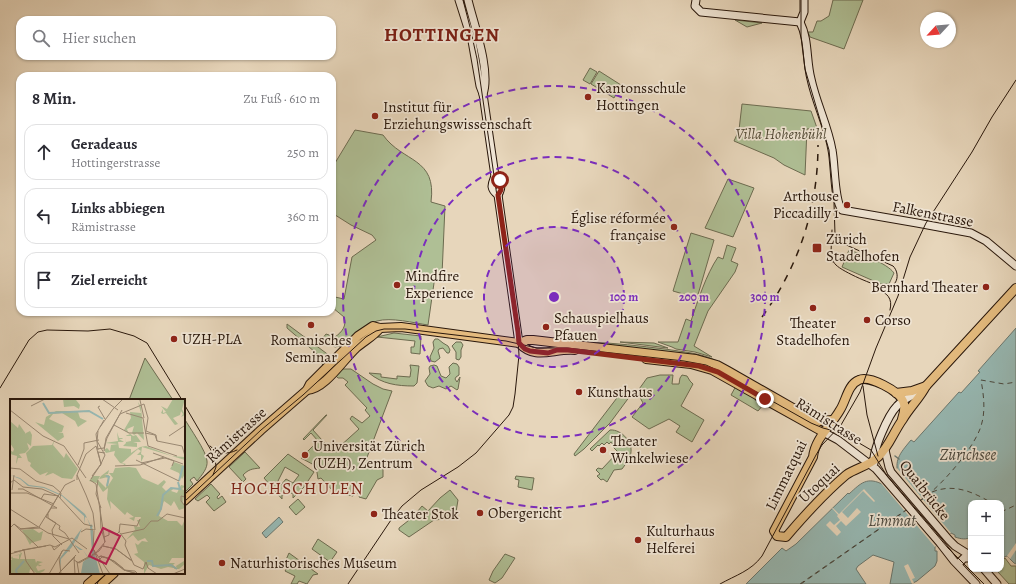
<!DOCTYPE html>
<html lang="de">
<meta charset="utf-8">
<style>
:root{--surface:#fff;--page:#f7f7f7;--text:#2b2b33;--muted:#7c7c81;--line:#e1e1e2}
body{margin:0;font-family:Alegreya,serif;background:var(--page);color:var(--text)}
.controls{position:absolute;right:12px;bottom:12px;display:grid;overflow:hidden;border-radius:8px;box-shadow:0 1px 3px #0004}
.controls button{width:36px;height:36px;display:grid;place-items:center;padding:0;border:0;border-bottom:1px solid var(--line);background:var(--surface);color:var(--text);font:20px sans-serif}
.compass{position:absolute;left:920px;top:12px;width:36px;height:36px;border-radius:50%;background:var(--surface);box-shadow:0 1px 3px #0004;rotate:244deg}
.stop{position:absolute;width:12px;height:12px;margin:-9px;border:3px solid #8f2418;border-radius:50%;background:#fff}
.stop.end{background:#8f2418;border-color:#fff;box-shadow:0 1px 4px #0008}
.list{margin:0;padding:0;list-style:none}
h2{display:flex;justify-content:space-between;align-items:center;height:52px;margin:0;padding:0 16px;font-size:17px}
h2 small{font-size:13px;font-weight:400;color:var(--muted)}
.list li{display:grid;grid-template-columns:26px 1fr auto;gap:12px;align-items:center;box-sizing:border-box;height:56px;margin:0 8px 8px;padding:0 8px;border:1px solid var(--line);border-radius:12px}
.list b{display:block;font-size:15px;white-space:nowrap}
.list p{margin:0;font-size:13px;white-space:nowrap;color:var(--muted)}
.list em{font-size:13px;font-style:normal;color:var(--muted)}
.icon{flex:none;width:22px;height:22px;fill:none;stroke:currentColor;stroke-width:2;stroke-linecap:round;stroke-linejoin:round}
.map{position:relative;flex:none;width:1016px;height:584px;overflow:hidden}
.search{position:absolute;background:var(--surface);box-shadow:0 1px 3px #0004;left:16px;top:16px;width:320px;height:44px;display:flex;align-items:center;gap:10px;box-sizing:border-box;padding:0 14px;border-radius:12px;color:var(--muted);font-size:15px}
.panel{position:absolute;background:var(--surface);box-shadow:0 1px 3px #0004;left:16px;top:72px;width:320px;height:244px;border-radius:12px}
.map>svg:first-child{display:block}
.green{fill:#afbf95;stroke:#6c6b50;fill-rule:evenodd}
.water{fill:#97b9b4;stroke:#6b7870}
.pier{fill:#e7d6bb}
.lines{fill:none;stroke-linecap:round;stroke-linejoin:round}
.stream{stroke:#6b7870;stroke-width:1.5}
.ferry{stroke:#4a483e;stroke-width:1;stroke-dasharray:5 4;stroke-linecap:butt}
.secondary-casing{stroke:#29170b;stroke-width:9}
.primary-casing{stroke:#29170b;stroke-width:10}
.secondary{stroke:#efe4d3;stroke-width:7}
.primary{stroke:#e4bb7e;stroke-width:8}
.tram{stroke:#29170b;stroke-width:1}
.rail{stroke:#29170b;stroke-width:1.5;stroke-dasharray:7 7;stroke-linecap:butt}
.route{stroke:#8f2418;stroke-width:5}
.ring{fill:none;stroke:#7b2cbf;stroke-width:2;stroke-dasharray:7 5}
.poi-dot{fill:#8f2418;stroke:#efe4d3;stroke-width:1.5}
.labels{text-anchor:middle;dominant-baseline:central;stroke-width:3.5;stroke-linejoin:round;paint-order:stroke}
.poi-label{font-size:15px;fill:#29170b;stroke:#efe4d3;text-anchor:start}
.park-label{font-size:15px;font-style:italic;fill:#514934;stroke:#efe4d3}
.street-label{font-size:15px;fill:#29170b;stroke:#efe4d3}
.water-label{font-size:16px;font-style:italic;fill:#4a483e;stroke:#efe4d3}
.quarter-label{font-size:17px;letter-spacing:1px;fill:#7a1f14;stroke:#efe4d3}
.district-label{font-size:19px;font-weight:bold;letter-spacing:1px;fill:#7a1f14;stroke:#efe4d3}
.inset-river{fill:none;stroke:#97b9b4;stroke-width:2}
.inset-road{fill:none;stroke:#9b8a75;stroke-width:1}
.view{fill:#c2185b;fill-opacity:0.15;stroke:#c2185b;stroke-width:2}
.inset-edge{fill:none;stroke:#29170b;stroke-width:2}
.centre{fill:#7b2cbf;stroke:#efe4d3;stroke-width:2}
.ring-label{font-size:12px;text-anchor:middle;font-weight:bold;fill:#7b2cbf;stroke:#efe4d3;stroke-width:3.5;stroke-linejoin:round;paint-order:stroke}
</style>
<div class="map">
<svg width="1016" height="584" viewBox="0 0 1016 584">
<rect width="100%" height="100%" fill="#e7d6bb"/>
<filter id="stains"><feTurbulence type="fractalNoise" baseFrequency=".005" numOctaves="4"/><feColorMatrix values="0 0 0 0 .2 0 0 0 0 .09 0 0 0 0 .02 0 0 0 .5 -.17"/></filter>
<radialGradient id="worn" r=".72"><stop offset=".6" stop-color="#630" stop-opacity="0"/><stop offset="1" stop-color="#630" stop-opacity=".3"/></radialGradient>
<g class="green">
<path d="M 833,0 L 863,0 L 844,49 L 810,37 L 808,32 L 813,32 L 817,21 L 821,21 L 829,16 Z"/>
<path d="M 735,20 L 762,23 L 747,27 Z"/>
<path d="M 590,68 L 597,72 L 590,84 L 583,80 Z"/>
<path d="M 599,71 L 621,85 L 614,98 L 591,84 Z"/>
<path d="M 742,104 L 811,111 L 817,128 L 807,129 L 805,175 L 784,165 L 774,158 L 734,141 L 739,130 Z"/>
<path d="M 355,130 L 383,135 C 403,163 437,157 431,202 L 445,206 L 442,275 L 435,276 L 428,325 C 414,323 391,317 377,321 C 360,325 350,346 335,347 L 322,339 L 326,334 L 335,337 C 342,332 347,326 344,317 L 333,308 L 333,302 L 335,297 L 344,299 L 352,257 L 376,240 L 372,235 L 351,225 L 332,213 L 332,168 Z"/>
<path d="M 728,179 L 754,188 L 733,237 L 705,228 Z"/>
<path d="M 691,233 L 714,240 L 697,298 L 673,291 Z"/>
<path d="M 727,245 L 736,248 L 731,261 L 738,264 L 735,272 L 708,311 L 694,346 L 712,357 L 695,352 L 676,349 L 672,347 L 658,342 L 678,342 L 686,319 L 691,321 C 698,300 706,275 718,257 L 723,259 Z"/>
<path d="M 849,250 C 861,254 887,263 894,273 L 889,284 L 881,284 L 876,282 L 842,267 Z"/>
<path d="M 287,324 L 330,356 L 331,360 L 324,366 L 320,362 L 323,359 L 287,328 Z"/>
<path d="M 394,333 L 421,336 L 420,354 L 411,353 L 411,347 L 414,347 L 415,341 L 377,337 Z"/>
<path d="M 435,339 L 438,339 L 443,343 L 448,346 L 450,350 L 449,353 L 447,353 L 443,348 L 439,349 L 438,351 L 440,358 L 435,362 L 431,361 L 430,357 L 434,348 L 433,342 Z"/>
<path d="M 456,342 L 461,342 L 463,345 L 461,350 L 461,357 L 459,360 L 456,359 L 456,352 L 452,346 Z"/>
<path d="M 589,342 C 615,343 640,346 665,349 C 683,352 703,353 719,362 Z"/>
<path d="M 620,342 L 654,343 L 668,348 Z"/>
<path d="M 145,358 L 173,400 L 129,400 Z"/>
<path d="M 453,363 L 457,364 L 459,367 L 459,375 L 456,377 L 455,379 L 457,382 L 460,377 L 458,389 L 457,390 L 451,386 L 446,389 L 439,386 L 433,388 L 428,386 L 425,381 L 430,374 L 429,368 L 430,366 L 434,365 L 437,366 L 441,376 L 446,378 L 450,374 L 449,367 Z"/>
<path d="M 410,365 L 419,366 L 417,383 L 414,386 C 397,386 382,384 369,373 L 381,374 L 381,377 L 397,379 L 397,376 L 410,377 L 411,370 Z"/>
<path d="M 342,369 L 351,369 L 373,384 L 383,389 L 392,391 L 366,460 L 383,469 L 383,477 L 377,480 L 366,499 L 359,497 L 360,495 L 355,492 L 353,496 L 334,492 L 321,478 L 318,479 L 316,466 L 301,458 L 318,441 L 311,433 L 304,440 L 303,439 L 326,415 L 327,415 L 313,430 L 330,449 L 336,444 L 339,447 L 359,429 L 350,419 L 352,416 L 362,423 L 370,416 L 365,410 L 367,408 L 345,385 L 348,382 L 343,378 L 338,378 L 335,375 Z"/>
<path d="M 660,375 L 673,375 L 672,384 L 679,384 L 680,378 L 682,375 L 687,376 L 690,381 L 693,384 L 681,406 L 704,420 L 692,442 L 676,432 L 680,426 L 669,419 L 649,429 L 632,417 L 643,403 L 637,392 L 647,378 Z"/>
<path d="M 736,386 L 756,398 L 755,400 L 763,405 L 758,411 L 731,395 Z"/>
<path d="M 623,390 L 630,396 L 610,423 L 584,449 L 575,456 L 574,454 Z"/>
<path d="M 184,418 C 189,427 207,452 207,461 C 208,468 202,475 197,481 L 194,477 L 190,480 L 193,484 L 184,493 Z"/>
<path d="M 610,430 C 622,429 635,444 630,456 C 628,461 625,465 622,469 L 614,470 L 607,482 L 603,479 L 601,480 L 597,476 L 600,474 L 596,470 L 598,468 L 602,469 L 618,452 L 613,447 L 614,446 L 611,442 L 609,444 L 607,442 L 604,445 L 602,443 L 599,446 L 598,445 L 592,451 L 590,449 Z"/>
<path d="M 245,452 L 260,468 C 252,469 249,469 243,475 L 246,479 L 243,482 L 229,467 Z"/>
<path d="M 288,454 L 314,472 L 304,487 L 293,498 L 293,493 L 282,495 L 282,499 L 264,478 ZM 285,467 L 299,475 L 293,483 L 286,479 L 281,485 L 277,483 Z"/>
<path d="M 516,476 L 534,478 L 532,490 L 518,487 L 519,480 L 515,479 Z"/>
<path d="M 211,484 L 220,494 L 217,497 L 218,499 L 222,496 L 226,502 L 214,511 L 206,502 L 210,498 L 207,495 L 198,501 L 195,499 Z"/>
<path d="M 450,490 L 458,500 L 455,518 L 434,520 L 409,537 L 399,530 L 399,528 L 413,517 L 422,506 L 428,511 L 440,498 Z"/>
<path d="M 298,499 L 305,507 L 296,515 L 289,507 Z"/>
<path d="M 318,539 L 337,552 L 330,562 L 312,549 Z"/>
<path d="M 289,553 L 318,574 L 313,575 L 307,584 L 299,581 L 297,584 L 291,584 L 295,576 L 285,571 L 287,568 L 285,562 Z"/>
<path d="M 505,554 L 515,558 L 502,578 L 495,583 L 489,580 L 493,571 Z"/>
<path d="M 1005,558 L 1011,566 L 1016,566 L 1016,584 L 1009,584 L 998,572 L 997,569 L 1001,569 L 1001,562 Z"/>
</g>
<g class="water">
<path d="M 1016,328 L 1016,564 L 1014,563 L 1007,556 L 1002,558 L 1001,556 L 1001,503 L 971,503 L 971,537 C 966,540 961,539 955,537 L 955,535 L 951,533 L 935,547 L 935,551 L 937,551 L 937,561 L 935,566 L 917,581 L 911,584 L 890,584 L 894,562 L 873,555 L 858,566 L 856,569 L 866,584 L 746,584 L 782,548 L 786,551 L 796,544 L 848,493 L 849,494 C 861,483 867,476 884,485 L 898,473 C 894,459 902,451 911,440 L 914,442 L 959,392 L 961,393 L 980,372 L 978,371 Z"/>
<path d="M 279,517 L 283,522 L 266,538 L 262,533 Z"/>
</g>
<g class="pier">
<path d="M 897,468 L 951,533 L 935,547 L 880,482 L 881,481 L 884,482 L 896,472 L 895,470 Z"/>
<path d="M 864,489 L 875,501 L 874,502 L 863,491 L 842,512 L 848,518 L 857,508 L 861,512 L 846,526 L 841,521 L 836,526 L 841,532 L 837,536 L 826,525 L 830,521 L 834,525 L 840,520 L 837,516 L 838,515 L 832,508 L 833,508 L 839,514 Z"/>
<path d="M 1016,543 L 1016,550 L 1010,559 L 1007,556 Z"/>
<path d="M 908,564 L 915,578 L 912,579 L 914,583 L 912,584 L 904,566 Z"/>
</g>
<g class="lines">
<path class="stream" d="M 895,456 L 899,459"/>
<g class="ferry">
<path d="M 932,492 C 954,483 973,492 992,503"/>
<path d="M 919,501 L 928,495"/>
<path d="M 920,501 C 940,487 971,452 980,429 C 986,413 984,397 981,380 L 1004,384 L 1016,382"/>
<path d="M 1001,512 L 1016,505"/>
<path d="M 800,584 L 906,510"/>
<path d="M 801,584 L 908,509"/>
</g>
<g class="secondary-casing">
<g id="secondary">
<path d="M 459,0 L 472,41 L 480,86 L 483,94 L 495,176 C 492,184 489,188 498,195 L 519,343"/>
<path d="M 468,0 C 474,25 491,71 483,94"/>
<path d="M 696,0 L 695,6 L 701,12 L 800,22"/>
<path d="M 800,22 C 809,40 806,60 811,79 C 816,103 828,126 832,150 C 835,164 834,201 842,210 L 917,223 L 971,233 L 986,241 L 1016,266"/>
<path d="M 800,22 L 804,12 L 804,0"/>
<path d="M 495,176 C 501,182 503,187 498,195"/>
<path d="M 823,432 L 838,440 L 876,469 L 940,543 L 954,561 L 976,584"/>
<path d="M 885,450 L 889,467 L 891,472 L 949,540 L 955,546 L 971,556"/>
<path d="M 874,463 C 872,452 888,415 897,406 C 903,399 915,395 922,389"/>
<path d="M 958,564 L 964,558 L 971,558"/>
<path d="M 984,569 L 997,584"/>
</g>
</g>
<g class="primary-casing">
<g id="primary">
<path d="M 519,343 C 536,361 553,348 575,350"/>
<path d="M 646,359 L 691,364 L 712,370 L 823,432"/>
<path d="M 307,390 C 325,389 343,360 356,348 C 364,341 374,336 380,328"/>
<path d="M 896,393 L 912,391 L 926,386"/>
<path d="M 902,419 C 904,413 906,407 903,401 C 899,391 869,375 859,380 C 848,384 846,401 840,410 C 831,426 815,438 813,457 L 774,531 L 777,536 L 786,537 C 803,517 826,492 846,475 C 856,468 869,466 878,457 C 889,447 894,431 903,419 C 910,407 920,398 926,386 L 1016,288"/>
<path d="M 184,501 L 261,430 L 307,390 L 310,384 L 358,336 L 373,326 L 380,328 L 401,327 L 519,343 L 527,340 L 533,340 L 696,359 L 717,365 L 728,371 L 814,420 L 820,421 L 832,420"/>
<path d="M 88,584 L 101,573"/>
<path d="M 102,584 L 114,573"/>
</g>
</g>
<use href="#secondary" class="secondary"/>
<use href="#primary" class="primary"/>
<g class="tram">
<path d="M 801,0 L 801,37 L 805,69 L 829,150 L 834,203 L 835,234 L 842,243 L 893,266 C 901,274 897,289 884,287 C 875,286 843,272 836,265 C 834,263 832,260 831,257"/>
<path d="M 832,230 L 831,252 L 833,262"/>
<path d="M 877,289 C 887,293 893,298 890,310"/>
<path d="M 863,386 L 867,415 L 878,456"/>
<path d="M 0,388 L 29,340 L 38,332 L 47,330 L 88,331 L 110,329 L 134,336 L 147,343 L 182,400"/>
<path d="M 184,404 L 215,457 L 216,467 L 213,475"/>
<path d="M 210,446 C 218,454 227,455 237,450"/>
<path d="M 184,502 L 261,430 L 303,395 L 366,337 L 376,331 L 384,329 L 405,329 L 506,341 L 537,348 L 567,348 L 684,361 L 706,365 L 717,370 L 811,423 L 823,428 L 842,433 L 871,450 L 887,476 L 948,548 L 984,584"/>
<path d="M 95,584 L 107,573"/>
<path d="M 348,584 L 391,520 L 402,506 L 421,490 L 458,467 L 476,453 L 509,415 L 513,407 L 515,394 L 519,355 L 518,340 L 477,59 L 470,27 L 463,0"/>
<path d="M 720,584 C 736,575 751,571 762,556 L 816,455 L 822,445 L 841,425 L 860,392 L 876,348 L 898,296 L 910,257 L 926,223 L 972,152 L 992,117 L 1016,80"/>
</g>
<path class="rail" d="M 762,317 C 799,266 818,208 818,145"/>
</g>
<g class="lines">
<path class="route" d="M 500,180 L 501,190 L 498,195 L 518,332 L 519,343 L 525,349 L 530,351 L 548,353 L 557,350 L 568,350 L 699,366 L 718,372 L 765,399"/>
</g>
<circle cx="554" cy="297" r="70" fill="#7b2cbf" fill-opacity=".12"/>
<g class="ring">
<circle cx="554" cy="297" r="70"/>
<circle cx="554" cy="297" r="140"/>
<circle cx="554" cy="297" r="211"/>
</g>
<g class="poi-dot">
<circle cx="588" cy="97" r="4"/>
<circle cx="375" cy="116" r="4"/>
<circle cx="847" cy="205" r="4"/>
<circle cx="674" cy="227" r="4"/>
<rect x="812" y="243" width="10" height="10" rx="2"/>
<circle cx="397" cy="285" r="4"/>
<circle cx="986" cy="287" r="4"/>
<circle cx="813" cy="308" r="4"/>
<circle cx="867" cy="320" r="4"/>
<circle cx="311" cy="325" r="4"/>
<circle cx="546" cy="327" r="4"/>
<circle cx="174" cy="339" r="4"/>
<circle cx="579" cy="392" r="4"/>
<circle cx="603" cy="450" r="4"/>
<circle cx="305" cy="455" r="4"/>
<circle cx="480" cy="513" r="4"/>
<circle cx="374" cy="514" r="4"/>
<circle cx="638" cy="540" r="4"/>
<circle cx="222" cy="563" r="4"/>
</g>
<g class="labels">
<g class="poi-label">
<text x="596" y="88">Kantonsschule<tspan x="596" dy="17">Hottingen</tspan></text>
<text x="383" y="107">Institut für<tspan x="383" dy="17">Erziehungswissenschaft</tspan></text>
<text x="839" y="196" text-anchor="end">Arthouse<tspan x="839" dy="17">Piccadilly 1</tspan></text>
<text x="666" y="218" text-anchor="end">Église réformée<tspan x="666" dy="17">française</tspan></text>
<text x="826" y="239">Zürich<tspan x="826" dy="17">Stadelhofen</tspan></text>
<text x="405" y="276">Mindfire<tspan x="405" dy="17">Experience</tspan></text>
<text x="978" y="287" text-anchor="end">Bernhard Theater</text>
<text x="554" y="318">Schauspielhaus<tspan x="554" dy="17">Pfauen</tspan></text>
<text x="875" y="320">Corso</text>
<text x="813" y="323" text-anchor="middle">Theater<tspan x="813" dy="17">Stadelhofen</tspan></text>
<text x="182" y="339">UZH-PLA</text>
<text x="311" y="340" text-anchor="middle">Romanisches<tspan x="311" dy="17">Seminar</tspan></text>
<text x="587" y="392">Kunsthaus</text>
<text x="611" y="441">Theater<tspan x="611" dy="17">Winkelwiese</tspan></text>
<text x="313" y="446">Universität Zürich<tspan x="313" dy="17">(UZH), Zentrum</tspan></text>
<text x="488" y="513">Obergericht</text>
<text x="382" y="514">Theater Stok</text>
<text x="646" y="531">Kulturhaus<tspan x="646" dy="17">Helferei</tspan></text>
<text x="230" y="563">Naturhistorisches Museum</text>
</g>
<g class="park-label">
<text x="781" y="134">Villa Hohenbühl</text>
</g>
<g class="street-label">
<text transform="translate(933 214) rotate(11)">Falkenstrasse</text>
<text transform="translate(829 421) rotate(32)">Rämistrasse</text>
<text transform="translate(236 435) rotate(-42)">Rämistrasse</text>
<text transform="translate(786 475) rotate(-64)">Limmatquai</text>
<text transform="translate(819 483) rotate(-43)">Utoquai</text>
<text transform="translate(925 490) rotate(52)">Quaibrücke</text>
</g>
<g class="water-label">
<text x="968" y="455">Zürichsee</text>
<text x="892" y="521">Limmat</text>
</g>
<g class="quarter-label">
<text x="297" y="488">HOCHSCHULEN</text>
</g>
<g class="district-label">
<text x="442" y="35">HOTTINGEN</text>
</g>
</g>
<g transform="translate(10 399)">
<rect width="175" height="175" fill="#e7d6bb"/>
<path d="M 53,0 L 64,0 L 66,1 L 70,6 L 69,10 L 64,7 L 54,8 ZM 163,0 L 175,0 L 172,10 L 175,16 L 171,18 L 173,15 L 171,12 L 170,16 L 163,19 L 168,25 L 165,26 L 164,25 L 156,14 L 153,15 L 151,14 L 153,10 L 153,14 L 156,13 L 151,7 L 157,10 ZM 128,3 L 131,8 L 134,41 L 127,34 L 124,36 L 122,34 L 124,27 L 117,30 L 118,33 L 123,37 L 126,36 L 131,43 L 123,43 L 127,44 L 127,48 L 113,47 L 116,44 L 115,38 L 116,43 L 121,42 L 121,37 L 117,37 L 116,36 L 118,36 L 120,35 L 114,31 L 121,19 L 120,13 L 131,14 ZM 46,12 L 72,12 L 68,13 L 70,19 L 77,22 L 68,28 L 65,22 L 52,14 L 43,15 L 39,20 L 54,27 L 52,33 L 48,33 L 53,34 L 54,38 L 48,42 L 25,23 L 34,26 L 36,18 ZM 0,22 L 8,29 L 9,25 L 16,35 L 16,34 L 20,32 L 22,36 L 21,47 L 17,44 L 19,50 L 15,54 L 9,55 L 12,59 L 8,59 L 7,63 L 6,65 L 7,57 L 0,55 L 0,51 L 3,53 L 4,50 L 0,44 ZM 113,31 L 107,33 L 109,39 L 112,39 L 113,40 L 109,40 L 114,43 L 108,43 L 109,49 L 121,50 L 121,54 L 130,48 L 136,47 L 162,57 L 174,58 L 175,61 L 132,48 L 131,55 L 134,57 L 131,63 L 131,56 L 127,56 L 131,52 L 128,50 L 112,64 L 116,65 L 113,67 L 114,65 L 110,64 L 104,56 L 105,52 L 96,54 L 94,51 L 97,49 L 100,52 L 101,46 L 108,45 L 95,44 L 108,42 L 107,33 ZM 45,40 L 43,46 L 54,59 L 56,54 L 68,70 L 62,80 L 52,79 L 43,74 L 35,77 L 38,73 L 30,76 L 20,67 L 21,64 L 18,62 L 16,54 L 23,47 L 42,46 ZM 164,63 L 175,67 L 175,75 L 172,80 L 169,74 L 160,70 ZM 119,68 L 126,69 L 132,79 L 148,86 L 154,81 L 156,83 L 152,88 L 156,92 L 164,89 L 161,92 L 167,94 L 171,86 L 175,87 L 172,90 L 175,92 L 173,103 L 175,109 L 169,111 L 164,102 L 161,107 L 154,102 L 149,117 L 158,122 L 167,122 L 172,127 L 175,120 L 175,159 L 162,159 L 159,164 L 165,164 L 163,166 L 167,170 L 166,167 L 174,162 L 175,165 L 169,170 L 158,168 L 151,170 L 139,166 L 134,175 L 134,163 L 124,155 L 128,154 L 125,144 L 128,146 L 132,142 L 138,143 L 135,139 L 128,142 L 123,136 L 116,141 L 125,131 L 124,127 L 130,128 L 127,121 L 130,121 L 131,118 L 125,118 L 124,122 L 119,119 L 124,118 L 117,113 L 115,116 L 100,102 L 101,111 L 97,100 L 98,89 L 93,93 L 87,84 L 79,82 L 83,77 L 90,77 L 88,81 L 96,89 L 98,78 L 89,80 L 91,77 L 99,71 L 98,75 L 94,76 L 99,76 L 98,87 L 103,79 L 99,74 L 103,74 L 105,69 ZM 23,130 L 29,134 L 33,132 L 31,141 L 21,144 L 20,146 L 12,131 ZM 9,153 L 12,154 L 10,160 L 25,160 L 26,164 L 27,162 L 33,163 L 28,165 L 32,167 L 29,167 L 30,169 L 28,166 L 26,168 L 28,172 L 35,170 L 34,172 L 28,175 L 20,170 L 19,175 L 0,175 L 0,161 L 2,161 L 0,156 L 2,159 L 3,157 L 3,159 L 9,160 L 9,156 L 3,157 L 11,155 Z" fill="#afbf95"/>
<path d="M 0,76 L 10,79 L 19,86 L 34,88 L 52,96 L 75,115 L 83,131 L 82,144 L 90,175 L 71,174 L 73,163 L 78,159 L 73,151 L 70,151 L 65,147 L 67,139 L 71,132 L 62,148 L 51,160 L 50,175 L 50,159 L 72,129 L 65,146 L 73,151 L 78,158 L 82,156 L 82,132 L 77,119 L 75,118 L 75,125 L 74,117 L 52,97 L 34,89 L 18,87 L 10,80 Z" fill="#97b9b4"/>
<path class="inset-river" d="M 33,4 L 39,14 L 79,12 L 93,20M 96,77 L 99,78 L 97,87M 169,82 L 173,67M 147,117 L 151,110 L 153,96 L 161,89 L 170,90 L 168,83M 82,128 L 81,126 L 83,154M 83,157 L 86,175M 82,159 L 84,175M 80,160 L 83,175M 137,162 L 142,162 L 143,167 L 161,166 L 167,170M 7,175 L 6,171 L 14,162"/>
<path class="inset-road" d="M 92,0 L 108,11M 130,1 L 134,19M 134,5 L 138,19 L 136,32 L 146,36 L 147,42M 21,7 L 35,0M 90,7 L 88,8 L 95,20M 0,11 L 33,37 L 54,47 L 76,79M 116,14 L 133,19 L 138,47 L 167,57M 104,26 L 119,34 L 134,34M 90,28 L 103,10 L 113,0M 88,32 L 87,42 L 95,56 L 90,67M 135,34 L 145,36 L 147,42 L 172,47 L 175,57M 159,37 L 174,27M 87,50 L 94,49 L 97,39 L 112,11M 88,51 L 86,35 L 94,21M 94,52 L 96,39 L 110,15 L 134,5M 143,54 L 173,65M 126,61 L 169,82M 131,64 L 155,59 L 164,62 L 162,67M 68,66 L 74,50 L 74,44 L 89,41M 105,67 L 130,66 L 154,58M 0,69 L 10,70 L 26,82 L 43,87 L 51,94 L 50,99M 67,76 L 76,96M 82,77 L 91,65 L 88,53 L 95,54M 67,81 L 67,76 L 76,55 L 86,47 L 91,65 L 81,80M 88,81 L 86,95 L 91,109M 0,84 L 4,81 L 13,88 L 32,90 L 48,97 L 74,125 L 82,127M 8,90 L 13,90 L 47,109 L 41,109M 2,91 L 4,76M 0,94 L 17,94 L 44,105M 48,97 L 36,118 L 50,127 L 49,130 L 55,134 L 69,154M 175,98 L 171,97 L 171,102 L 175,107M 31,100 L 34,95 L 49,97M 90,107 L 91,129 L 95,143M 0,110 L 38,134 L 59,140M 38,115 L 38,119 L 46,124 L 42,131 L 43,137 L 52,146M 29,128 L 55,86 L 65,81M 0,129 L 4,125 L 28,148M 0,129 L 4,125 L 11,130 L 30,129M 10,130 L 28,128M 84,132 L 83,150 L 100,175M 71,133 L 76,130 L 85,131 L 83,114 L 76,96M 109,134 L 110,125 L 127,127 L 130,120M 110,134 L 116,142 L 115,146 L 124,166 L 133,170 L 136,163 L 138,169 L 147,175M 111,135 L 134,130 L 141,122 L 148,122 L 157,115 L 175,119M 94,138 L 99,136 L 99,131 L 107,135 L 110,132M 42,147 L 44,151 L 50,146M 93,147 L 106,150 L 121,161M 93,147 L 106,150 L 122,162M 12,151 L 36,147M 14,151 L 16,162 L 25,175M 4,153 L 40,146 L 45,148 L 62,139 L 77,150M 0,155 L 14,151M 86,156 L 84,151 L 93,175M 91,157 L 89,158 L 91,157 L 98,159 L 100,160 L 103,162 L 104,162 L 113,169 L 114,171 L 124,172 L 125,172 L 128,175 L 114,171 L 104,162 ZM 78,158 L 89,152 L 94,145M 64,159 L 65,175M 64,161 L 69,164 L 85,155 L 95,143 L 86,85 L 80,81M 88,162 L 92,158 L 98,159 L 114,171 L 128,175M 67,163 L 69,175M 67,164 L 80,157M 39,175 L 53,151 L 60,152M 48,175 L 65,158M 48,175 L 66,156M 51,175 L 49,159 L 52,152M 163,175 L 175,170"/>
<path class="view" d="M 93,129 L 110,137 L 96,165 L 79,157 Z"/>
<rect width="175" height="175" class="inset-edge"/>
</g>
<circle cx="554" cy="297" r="6" class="centre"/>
<g class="ring-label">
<text x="624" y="301">100 m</text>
<text x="694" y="301">200 m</text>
<text x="765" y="301">300 m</text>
</g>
<rect width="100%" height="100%" filter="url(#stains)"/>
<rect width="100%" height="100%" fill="url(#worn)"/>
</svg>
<div class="controls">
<button>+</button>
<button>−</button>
</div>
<svg class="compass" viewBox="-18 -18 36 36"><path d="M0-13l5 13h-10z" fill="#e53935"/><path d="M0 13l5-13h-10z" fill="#7c7c81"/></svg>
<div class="stop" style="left:500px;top:180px"></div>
<div class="stop end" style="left:765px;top:399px"></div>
<div class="search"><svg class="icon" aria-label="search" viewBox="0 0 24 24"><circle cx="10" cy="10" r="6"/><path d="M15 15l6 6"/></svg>Hier suchen</div>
<section class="panel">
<h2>8 Min.<small>Zu Fuß · 610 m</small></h2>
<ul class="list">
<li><svg class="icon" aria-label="ahead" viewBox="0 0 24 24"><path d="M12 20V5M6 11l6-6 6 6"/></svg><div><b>Geradeaus</b><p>Hottingerstrasse</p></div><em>250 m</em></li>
<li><svg class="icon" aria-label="left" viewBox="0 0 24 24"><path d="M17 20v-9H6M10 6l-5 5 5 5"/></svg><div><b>Links abbiegen</b><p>Rämistrasse</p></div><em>360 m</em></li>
<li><svg class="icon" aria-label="arrive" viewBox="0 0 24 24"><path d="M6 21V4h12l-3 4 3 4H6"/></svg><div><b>Ziel erreicht</b></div></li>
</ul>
</section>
</div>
